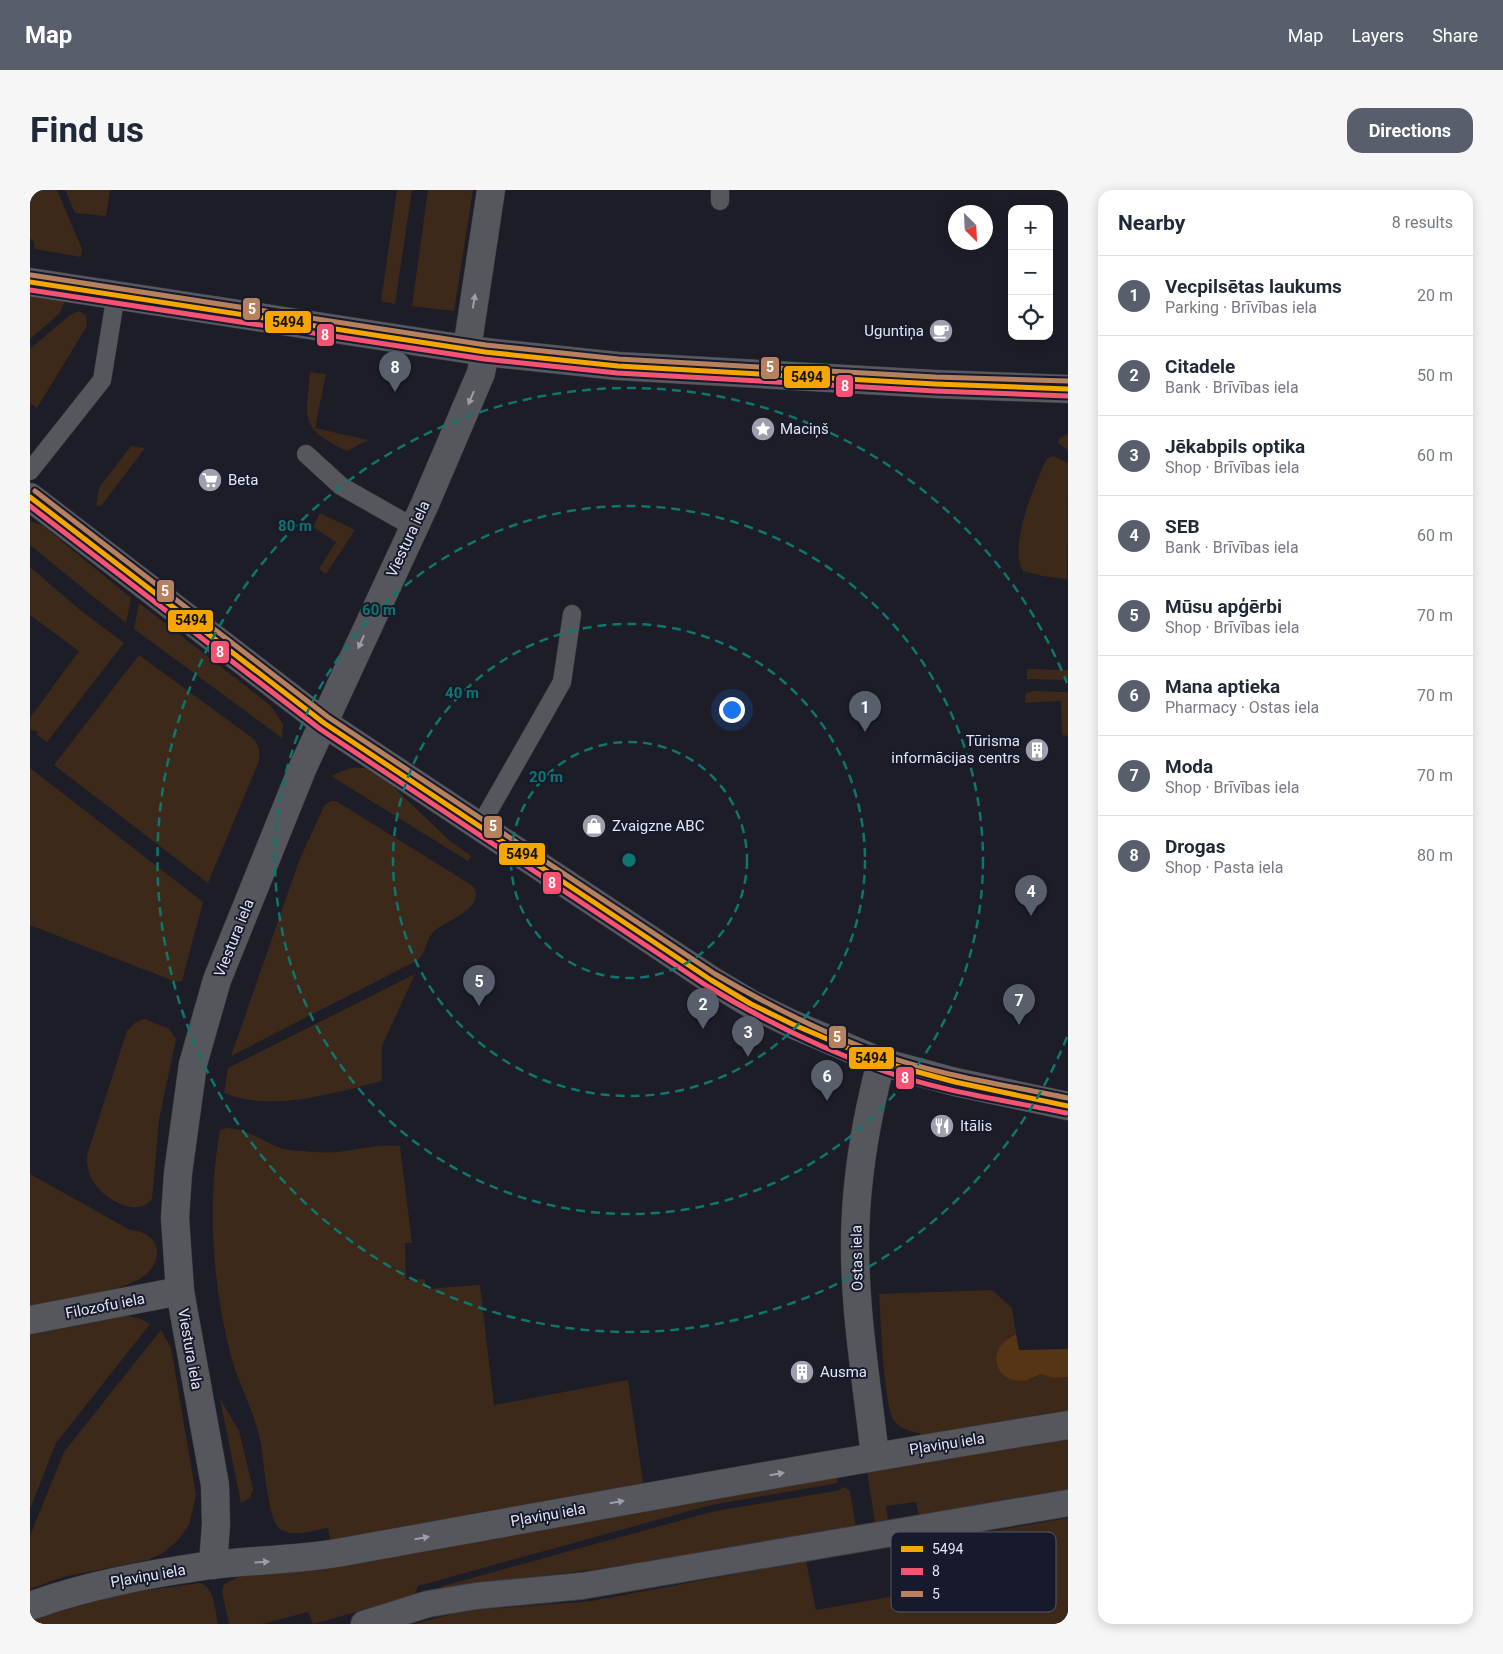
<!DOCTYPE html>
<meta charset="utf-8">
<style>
:root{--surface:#fff;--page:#f6f6f7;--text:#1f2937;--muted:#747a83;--line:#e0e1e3;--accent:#585e6c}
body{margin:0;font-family:Roboto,sans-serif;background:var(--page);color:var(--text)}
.controls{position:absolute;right:15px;top:15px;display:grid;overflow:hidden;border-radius:10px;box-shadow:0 2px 12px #0003}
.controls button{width:45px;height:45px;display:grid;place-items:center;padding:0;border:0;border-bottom:1px solid var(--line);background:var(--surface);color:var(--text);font:25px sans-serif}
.compass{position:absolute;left:918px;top:15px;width:45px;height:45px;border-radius:50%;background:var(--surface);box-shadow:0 2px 12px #0003;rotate:156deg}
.you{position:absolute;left:701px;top:519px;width:18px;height:18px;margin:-12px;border:4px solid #fff;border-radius:50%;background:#1a73e8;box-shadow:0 0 0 8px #1a73e833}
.badge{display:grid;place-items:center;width:32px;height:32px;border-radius:50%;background:var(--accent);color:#fff;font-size:16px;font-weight:700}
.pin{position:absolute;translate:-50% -41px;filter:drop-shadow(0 1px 2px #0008)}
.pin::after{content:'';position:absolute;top:26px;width:18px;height:15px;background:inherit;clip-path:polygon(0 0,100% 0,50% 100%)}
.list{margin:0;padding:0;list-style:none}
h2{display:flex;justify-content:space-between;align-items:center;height:65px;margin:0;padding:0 20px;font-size:21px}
h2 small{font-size:16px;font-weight:400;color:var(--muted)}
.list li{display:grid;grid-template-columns:32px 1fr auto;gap:15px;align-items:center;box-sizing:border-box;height:80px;padding:0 20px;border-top:1px solid var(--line)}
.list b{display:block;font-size:19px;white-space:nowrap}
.list p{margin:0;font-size:16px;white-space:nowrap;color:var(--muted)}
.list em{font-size:16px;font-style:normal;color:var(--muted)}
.icon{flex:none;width:28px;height:28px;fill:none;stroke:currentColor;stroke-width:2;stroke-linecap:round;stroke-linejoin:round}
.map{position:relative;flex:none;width:1038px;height:1434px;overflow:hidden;border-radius:15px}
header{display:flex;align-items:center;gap:30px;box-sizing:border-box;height:70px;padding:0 25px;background:var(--accent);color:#fff}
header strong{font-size:24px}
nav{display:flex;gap:28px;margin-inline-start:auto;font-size:18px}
.intro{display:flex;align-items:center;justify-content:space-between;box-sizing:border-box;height:120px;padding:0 30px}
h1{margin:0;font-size:35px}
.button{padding:12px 22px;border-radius:15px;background:var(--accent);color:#fff;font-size:18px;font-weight:700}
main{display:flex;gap:30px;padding:0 30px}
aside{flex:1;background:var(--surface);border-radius:15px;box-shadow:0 2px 12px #0003}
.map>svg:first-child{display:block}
.green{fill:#3d291a}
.forest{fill:#563416}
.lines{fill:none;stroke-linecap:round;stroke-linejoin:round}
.service-casing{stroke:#393a43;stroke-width:19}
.pedestrian-casing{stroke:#393a43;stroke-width:28}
.minor-casing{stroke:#393a43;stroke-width:29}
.secondary-casing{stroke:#393a43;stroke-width:29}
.service{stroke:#56575c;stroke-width:18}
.pedestrian{stroke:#56575c;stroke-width:26}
.minor{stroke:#56575c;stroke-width:28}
.secondary{stroke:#585960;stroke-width:28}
.bus-1-casing{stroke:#17192c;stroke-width:9}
.bus-2-casing{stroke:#17192c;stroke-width:9}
.bus-3-casing{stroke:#17192c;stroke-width:9}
.bus-1{stroke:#f7a600;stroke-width:5}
.bus-2{stroke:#f65372;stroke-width:5}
.bus-3{stroke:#b6815c;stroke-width:5}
.oneway{fill:#9c9ea8}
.ring{fill:none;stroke:#0f766e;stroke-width:2.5;stroke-dasharray:9 6}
.labels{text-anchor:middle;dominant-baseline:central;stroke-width:4;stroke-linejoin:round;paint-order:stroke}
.poi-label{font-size:15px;fill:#e3e5f3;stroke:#17192c;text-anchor:start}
.street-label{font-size:15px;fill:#e3e5f3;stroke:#17192c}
.key{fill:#17192c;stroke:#545668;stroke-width:1}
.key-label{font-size:14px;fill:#e3e5f3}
.centre{fill:#0f766e;stroke:#17192c;stroke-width:2.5}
.ring-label{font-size:15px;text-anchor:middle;font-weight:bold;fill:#0f766e;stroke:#17192c;stroke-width:4;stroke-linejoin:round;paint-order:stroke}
.line-badge{stroke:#17192c;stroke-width:2}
.badge-label{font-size:14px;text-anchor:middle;font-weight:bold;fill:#fff}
.pale-badge-label{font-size:14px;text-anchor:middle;font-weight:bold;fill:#111}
</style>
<header>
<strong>Map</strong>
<nav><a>Map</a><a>Layers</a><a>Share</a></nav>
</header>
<div class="intro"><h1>Find us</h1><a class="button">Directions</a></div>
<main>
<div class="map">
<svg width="1038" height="1434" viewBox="0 0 1038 1434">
<rect width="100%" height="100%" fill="#1c1d27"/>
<g class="green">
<path d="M 0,0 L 27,0 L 52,59 L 51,67 L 5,59 L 4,52 L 0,48 Z"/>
<path d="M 35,0 L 80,0 L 76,26 L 45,23 Z"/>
<path d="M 367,0 L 382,0 L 365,114 L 351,111 Z"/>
<path d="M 398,0 L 443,0 L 424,121 L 382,116 Z"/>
<path d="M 0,104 L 36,109 L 29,124 L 0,149 Z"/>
<path d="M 49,121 L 56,125 L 57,136 L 7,218 L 0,213 L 0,159 L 40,125 Z"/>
<path d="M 280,182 L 296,184 L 285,238 L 338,250 L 317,261 C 269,238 276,230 280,182 Z"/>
<path d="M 1038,244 L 1038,260 L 1028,253 L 1030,248 Z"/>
<path d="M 101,256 L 115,258 L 71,316 L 68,315 L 66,317 L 69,298 Z"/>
<path d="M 1023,266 L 1038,273 L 1037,389 L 1012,386 L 993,381 C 978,357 1005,292 1017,269 Z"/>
<path d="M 290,323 L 325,340 L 296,384 L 289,379 L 306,352 L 283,337 Z"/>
<path d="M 0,331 L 12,335 L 101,408 L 96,433 L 0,355 Z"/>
<path d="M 0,377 L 50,420 L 94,453 L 17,552 L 7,545 L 8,542 L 0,539 L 0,528 L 49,461 L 0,425 Z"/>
<path d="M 109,413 L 240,515 L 253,534 L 252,548 L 104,439 Z"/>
<path d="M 109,465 L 225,550 L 229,559 L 229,571 L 178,693 L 24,575 Z"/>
<path d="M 997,479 L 1038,480 L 1038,490 L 997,489 Z"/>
<path d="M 1005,501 L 1038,502 L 1038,546 L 1032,545 L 1031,511 L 995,513 L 996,503 Z"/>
<path d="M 0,578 L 173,712 L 152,791 L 146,792 L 0,735 Z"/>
<path d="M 320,578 L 335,578 L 352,586 L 419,650 L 441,666 L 438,671 L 301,586 Z"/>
<path d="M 301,611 L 306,611 L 443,696 C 458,718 414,731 403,742 C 396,750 396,763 388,770 L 201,866 L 269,671 L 294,616 Z"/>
<path d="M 385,784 L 352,856 L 352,891 C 303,903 242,923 194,903 L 198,878 Z"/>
<path d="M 115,829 L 139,839 L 146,849 L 129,930 L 122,1009 C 106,1029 73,1008 63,991 C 58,983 57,975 57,965 L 97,841 L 106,832 Z"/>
<path d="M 197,938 C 216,939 227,948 243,955 C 254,961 273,961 285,962 C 314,965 342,953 370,956 L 382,1053 L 375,1053 L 376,1090 L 395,1089 L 396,1099 L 450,1095 L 464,1215 L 598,1190 L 614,1299 L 301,1354 L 298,1338 C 285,1340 262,1348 250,1339 C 238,1331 234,1271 231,1255 C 226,1224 209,1196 201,1166 C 182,1093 177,1014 190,940 Z"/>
<path d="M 0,984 L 100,1040 C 136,1043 134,1077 106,1091 C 81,1104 29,1110 0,1116 Z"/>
<path d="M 962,1100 L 982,1118 L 986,1144 L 979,1147 L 1000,1190 L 1010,1184 L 1023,1188 L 1038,1187 L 1038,1226 L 891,1250 L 890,1243 C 881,1242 871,1239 865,1232 C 853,1216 851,1127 849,1104 Z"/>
<path d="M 97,1126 L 111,1129 L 120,1134 L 26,1253 L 0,1319 L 0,1145 Z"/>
<path d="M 131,1140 L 141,1158 L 166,1305 L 159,1335 L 148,1350 L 133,1363 L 118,1370 L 33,1387 L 0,1399 L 0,1346 L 34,1262 Z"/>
<path d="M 190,1209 L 209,1241 L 223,1299 L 220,1308 L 211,1313 Z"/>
<path d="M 1038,1247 L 1038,1301 L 889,1326 L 886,1312 L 856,1316 L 858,1331 L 845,1333 L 837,1281 Z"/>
<path d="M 807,1285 L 808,1293 L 681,1315 L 388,1396 L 384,1406 L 283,1434 L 278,1422 L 233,1434 L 199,1434 L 192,1402 L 194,1394 L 208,1387 L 300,1375 Z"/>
<path d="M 815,1297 L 820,1301 L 826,1338 L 567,1379 L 410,1399 L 413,1396 L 685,1321 L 806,1301 Z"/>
<path d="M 1038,1328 L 1038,1434 L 384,1434 L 433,1421 L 561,1411 L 776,1371 L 786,1420 L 960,1389 L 952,1343 Z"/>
<path d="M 171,1393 C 185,1399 185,1420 188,1434 L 0,1434 L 0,1430 L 8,1427 L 79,1405 Z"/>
</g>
<path class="forest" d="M 986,1144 L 989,1160 L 1038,1159 L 1038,1187 L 1023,1188 L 1010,1184 C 972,1208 947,1162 986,1144 Z"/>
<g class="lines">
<g class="service-casing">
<g id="service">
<path d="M 690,11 L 690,0"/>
<path d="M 276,264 L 311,296 L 383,337"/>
<path d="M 0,281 L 72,190 L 86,104"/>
<path d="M 450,636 L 532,492 L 542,424"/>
</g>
</g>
<g class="pedestrian-casing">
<path id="pedestrian" d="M 334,1434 L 398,1414 L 446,1406 L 552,1396 L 1038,1313"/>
</g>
<g class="minor-casing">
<g id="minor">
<path d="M 437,159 L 461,0"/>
<path d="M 0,1130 L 150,1101"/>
<path d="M 845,1266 C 836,1186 821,1103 826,1022 C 829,971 838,922 851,872"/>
<path d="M 183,1375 L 186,1334 L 185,1295 L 150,1101 L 145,1028 L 148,983 L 163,874 L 187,790 L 273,577 L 395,314 L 451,183 L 455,162"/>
<path d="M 0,1416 C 58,1395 119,1384 181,1375 C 223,1370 265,1370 307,1363 C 551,1319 794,1274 1038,1235"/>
</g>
</g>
<g class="secondary-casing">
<g id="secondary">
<path d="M 0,92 L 455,162 L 588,176 L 905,194 L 1038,199"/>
<path d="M 0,307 L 294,533 L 681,790 L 721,814 L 762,834 L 851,872 L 925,892 L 1038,916"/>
</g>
</g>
<use href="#service" class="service"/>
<use href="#pedestrian" class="pedestrian"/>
<use href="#minor" class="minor"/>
<use href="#secondary" class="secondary"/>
<g class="bus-1-casing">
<g id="bus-1">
<path d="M 0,92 L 455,162 L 588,176 L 905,194 L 1038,199"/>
<path d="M 0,307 L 294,533 L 681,790 L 721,814 L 762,834 L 851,872 L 925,892 L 1038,916"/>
</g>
</g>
<g class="bus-2-casing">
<g id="bus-2">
<path d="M 0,100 L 454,169 L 587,183 L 905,201 L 1038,206"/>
<path d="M 0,316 L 290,539 L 677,796 C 731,829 788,857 848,879 C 908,901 974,910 1036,923"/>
</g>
</g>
<g class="bus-3-casing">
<g id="bus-3">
<path d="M 1,85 L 456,155 L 589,169 L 905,187 L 1038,191"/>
<path d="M 5,301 L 298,527 L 685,784 C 738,815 795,844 853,865 C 912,886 977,895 1038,908"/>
</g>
</g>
<use href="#bus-1" class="bus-1"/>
<use href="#bus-2" class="bus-2"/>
<use href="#bus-3" class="bus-3"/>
</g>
<defs><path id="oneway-solid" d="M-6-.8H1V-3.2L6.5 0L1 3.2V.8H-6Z" transform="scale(1.25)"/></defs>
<g class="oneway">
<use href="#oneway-solid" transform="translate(444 111) rotate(-81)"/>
<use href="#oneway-solid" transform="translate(441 208) rotate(113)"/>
<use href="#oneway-solid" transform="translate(331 452) rotate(114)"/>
<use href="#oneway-solid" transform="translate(747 1284) rotate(-10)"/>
<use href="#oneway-solid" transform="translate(587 1312) rotate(-10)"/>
<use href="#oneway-solid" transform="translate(392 1348) rotate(-10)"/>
<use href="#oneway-solid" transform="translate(232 1372) rotate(-4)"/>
</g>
<g class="ring">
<circle cx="599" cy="670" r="118"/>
<circle cx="599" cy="670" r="236"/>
<circle cx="599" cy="670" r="354"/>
<path d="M1037 847A472 472 0 1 1 1037 493"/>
</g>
<defs>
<g id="cafe-disc" transform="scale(1.25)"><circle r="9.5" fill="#9d9fac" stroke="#17192c"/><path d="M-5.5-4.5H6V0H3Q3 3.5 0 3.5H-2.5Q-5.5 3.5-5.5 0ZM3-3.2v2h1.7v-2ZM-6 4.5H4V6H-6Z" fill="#fff"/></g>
<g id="sight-disc" transform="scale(1.25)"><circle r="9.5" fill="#9d9fac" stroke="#17192c"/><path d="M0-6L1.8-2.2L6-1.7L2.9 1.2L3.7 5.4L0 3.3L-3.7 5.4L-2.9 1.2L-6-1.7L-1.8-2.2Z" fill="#fff"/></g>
<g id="supermarket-disc" transform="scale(1.25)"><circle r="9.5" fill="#9d9fac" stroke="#17192c"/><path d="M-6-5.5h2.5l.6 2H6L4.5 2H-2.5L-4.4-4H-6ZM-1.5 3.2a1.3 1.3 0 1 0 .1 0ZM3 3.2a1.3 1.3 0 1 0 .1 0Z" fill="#fff"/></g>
<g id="building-disc" transform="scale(1.25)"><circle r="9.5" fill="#9d9fac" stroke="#17192c"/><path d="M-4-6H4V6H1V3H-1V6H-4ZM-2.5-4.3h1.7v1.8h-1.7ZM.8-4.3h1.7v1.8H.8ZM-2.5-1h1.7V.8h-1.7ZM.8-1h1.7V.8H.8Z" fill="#fff"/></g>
<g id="shop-disc" transform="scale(1.25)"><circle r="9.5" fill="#9d9fac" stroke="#17192c"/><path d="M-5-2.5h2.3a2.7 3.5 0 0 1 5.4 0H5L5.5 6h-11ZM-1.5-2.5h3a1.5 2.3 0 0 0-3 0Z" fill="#fff"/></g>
<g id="restaurant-disc" transform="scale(1.25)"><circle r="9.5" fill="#9d9fac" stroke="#17192c"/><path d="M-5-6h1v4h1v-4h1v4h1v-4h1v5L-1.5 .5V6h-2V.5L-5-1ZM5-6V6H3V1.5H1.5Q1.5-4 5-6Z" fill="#fff"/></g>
</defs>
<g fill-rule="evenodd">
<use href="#cafe-disc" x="911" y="141"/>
<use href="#sight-disc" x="733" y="239"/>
<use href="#supermarket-disc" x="180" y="290"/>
<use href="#building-disc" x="1007" y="560"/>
<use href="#shop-disc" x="564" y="636"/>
<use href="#restaurant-disc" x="912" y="936"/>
<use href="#building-disc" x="772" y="1182"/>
</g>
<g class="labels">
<g class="poi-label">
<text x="894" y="141" text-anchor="end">Uguntiņa</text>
<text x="750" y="239">Maciņš</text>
<text x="198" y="290">Beta</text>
<text x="990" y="551" text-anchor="end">Tūrisma<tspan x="990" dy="17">informācijas centrs</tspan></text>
<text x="582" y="636">Zvaigzne ABC</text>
<text x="930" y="936">Itālis</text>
<text x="790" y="1182">Ausma</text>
</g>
<g class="street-label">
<text transform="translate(378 349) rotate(-65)">Viestura iela</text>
<text transform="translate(204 748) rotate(-68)">Viestura iela</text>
<text transform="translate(827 1068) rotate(-91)">Ostas iela</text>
<text transform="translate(75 1116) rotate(-11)">Filozofu iela</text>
<text transform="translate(160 1159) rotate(80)">Viestura iela</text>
<text transform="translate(917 1254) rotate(-9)">Pļaviņu iela</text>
<text transform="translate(518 1325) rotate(-10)">Pļaviņu iela</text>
<text transform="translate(118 1386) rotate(-10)">Pļaviņu iela</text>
</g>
</g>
<rect x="861" y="1342" width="165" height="80" rx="8" class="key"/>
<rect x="871" y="1356" width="22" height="6" fill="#f7a600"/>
<rect x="871" y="1378" width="22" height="7" fill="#f65372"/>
<rect x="871" y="1401" width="22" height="6" fill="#b6815c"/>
<g class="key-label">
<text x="902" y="1364">5494</text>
<text x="902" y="1386">8</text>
<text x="902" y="1409">5</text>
</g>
<circle cx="599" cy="670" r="8" class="centre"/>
<g class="ring-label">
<text x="265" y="341">80 m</text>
<text x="349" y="425">60 m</text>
<text x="432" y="508">40 m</text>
<text x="516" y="592">20 m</text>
</g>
<g class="line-badge">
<rect x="212" y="107" width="19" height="24" rx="5" fill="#b6815c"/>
<rect x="234" y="120" width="48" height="24" rx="5" fill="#f7a600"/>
<rect x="286" y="133" width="19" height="24" rx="5" fill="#f65372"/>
<rect x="730" y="166" width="20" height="24" rx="5" fill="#b6815c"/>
<rect x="753" y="175" width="48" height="24" rx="5" fill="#f7a600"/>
<rect x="805" y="184" width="19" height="24" rx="5" fill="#f65372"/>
<rect x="126" y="389" width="19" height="24" rx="5" fill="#b6815c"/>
<rect x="137" y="419" width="47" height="24" rx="5" fill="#f7a600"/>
<rect x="180" y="450" width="20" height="24" rx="5" fill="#f65372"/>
<rect x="453" y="625" width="20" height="24" rx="5" fill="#b6815c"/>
<rect x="468" y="652" width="48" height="24" rx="5" fill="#f7a600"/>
<rect x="512" y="681" width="20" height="24" rx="5" fill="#f65372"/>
<rect x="798" y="835" width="19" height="24" rx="5" fill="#b6815c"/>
<rect x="818" y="856" width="47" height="24" rx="5" fill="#f7a600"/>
<rect x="865" y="876" width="20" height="24" rx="5" fill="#f65372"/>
</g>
<g class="badge-label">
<text x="222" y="124">5</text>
<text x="295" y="150">8</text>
<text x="740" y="182">5</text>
<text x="815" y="201">8</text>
<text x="135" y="406">5</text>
<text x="190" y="467">8</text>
<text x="463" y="641">5</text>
<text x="522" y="698">8</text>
<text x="807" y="852">5</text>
<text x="875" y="893">8</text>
</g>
<g class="pale-badge-label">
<text x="258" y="137">5494</text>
<text x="777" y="192">5494</text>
<text x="161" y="435">5494</text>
<text x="492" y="669">5494</text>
<text x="841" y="873">5494</text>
</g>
</svg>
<div class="controls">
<button>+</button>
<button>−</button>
<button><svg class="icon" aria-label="locate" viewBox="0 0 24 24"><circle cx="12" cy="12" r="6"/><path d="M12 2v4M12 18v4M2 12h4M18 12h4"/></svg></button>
</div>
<svg class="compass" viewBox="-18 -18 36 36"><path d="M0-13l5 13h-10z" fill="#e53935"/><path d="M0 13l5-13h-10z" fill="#747a83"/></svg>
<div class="you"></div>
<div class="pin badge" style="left:835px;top:542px">1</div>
<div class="pin badge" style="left:673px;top:839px">2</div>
<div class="pin badge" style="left:718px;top:867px">3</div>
<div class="pin badge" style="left:1001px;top:726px">4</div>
<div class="pin badge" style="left:449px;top:816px">5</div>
<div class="pin badge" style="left:797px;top:911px">6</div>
<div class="pin badge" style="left:989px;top:835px">7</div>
<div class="pin badge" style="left:365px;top:202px">8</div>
</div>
<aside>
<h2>Nearby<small>8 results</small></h2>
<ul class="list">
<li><span class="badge">1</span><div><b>Vecpilsētas laukums</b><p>Parking · Brīvības iela</p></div><em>20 m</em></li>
<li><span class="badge">2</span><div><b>Citadele</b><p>Bank · Brīvības iela</p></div><em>50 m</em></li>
<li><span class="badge">3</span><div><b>Jēkabpils optika</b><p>Shop · Brīvības iela</p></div><em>60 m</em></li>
<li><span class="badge">4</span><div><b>SEB</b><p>Bank · Brīvības iela</p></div><em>60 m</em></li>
<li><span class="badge">5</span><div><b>Mūsu apģērbi</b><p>Shop · Brīvības iela</p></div><em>70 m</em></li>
<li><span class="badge">6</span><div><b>Mana aptieka</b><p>Pharmacy · Ostas iela</p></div><em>70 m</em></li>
<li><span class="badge">7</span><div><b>Moda</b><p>Shop · Brīvības iela</p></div><em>70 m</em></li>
<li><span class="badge">8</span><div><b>Drogas</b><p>Shop · Pasta iela</p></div><em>80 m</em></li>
</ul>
</aside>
</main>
